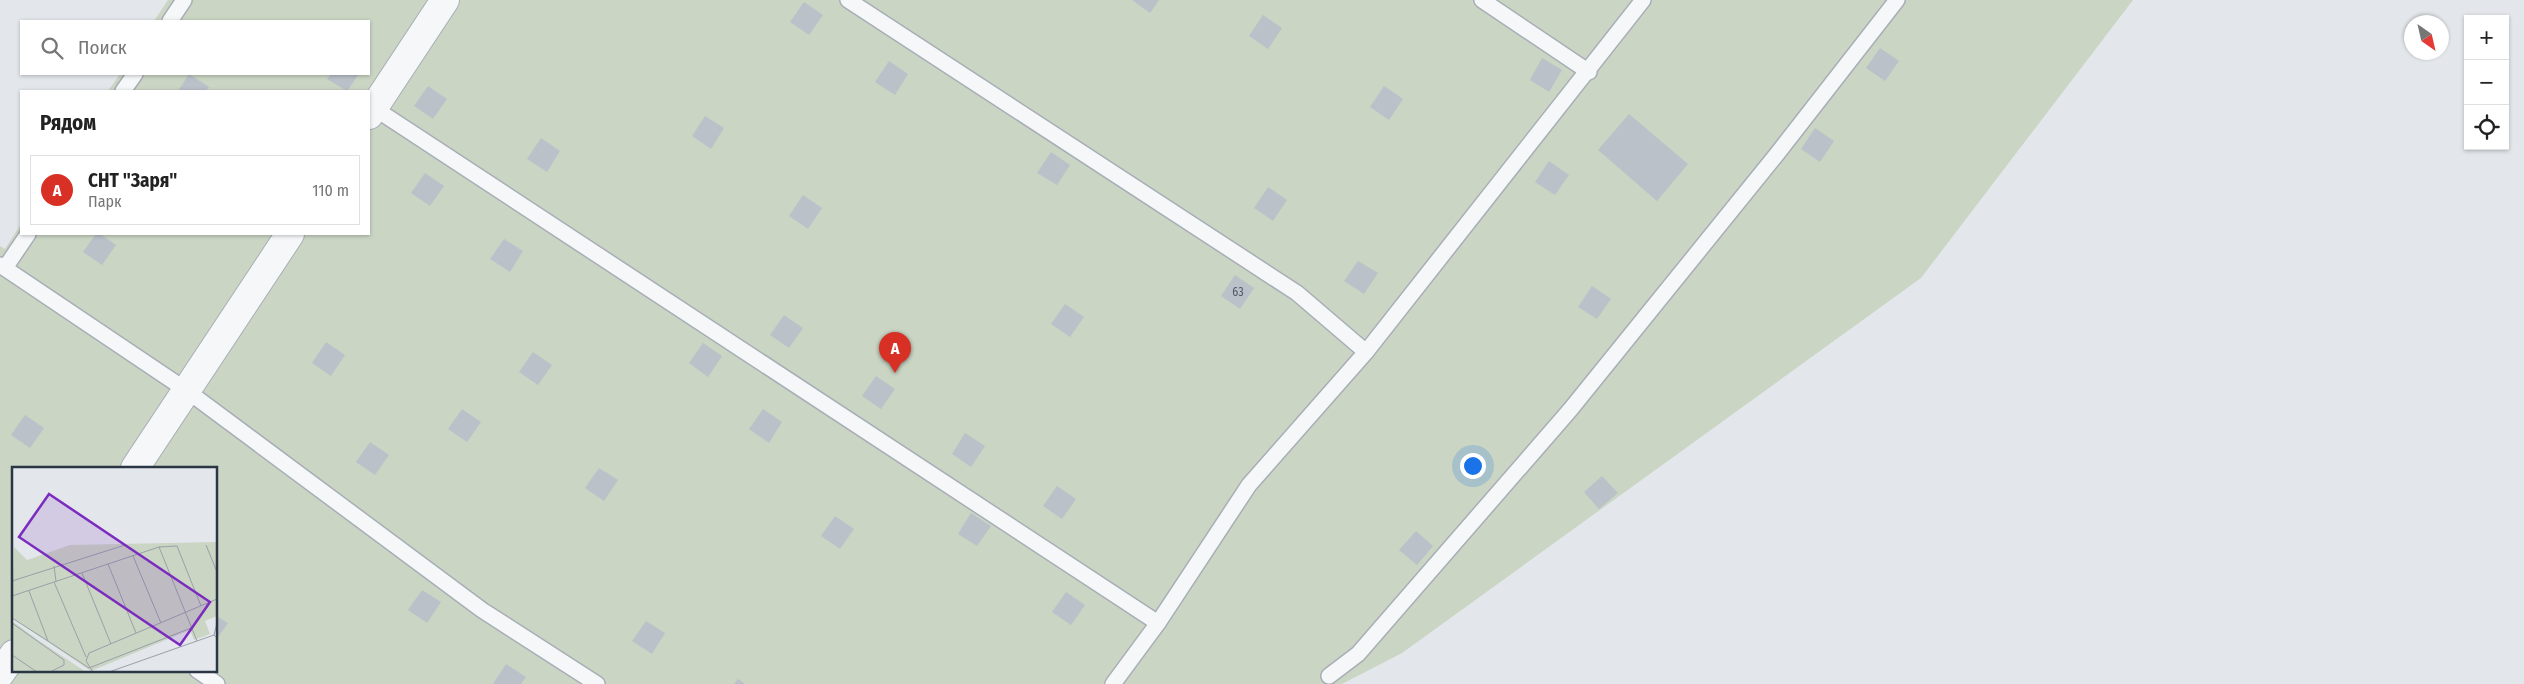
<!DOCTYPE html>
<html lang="ru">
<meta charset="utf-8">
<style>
:root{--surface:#fff;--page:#f2f2f2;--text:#222;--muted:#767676;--line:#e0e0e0;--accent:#d93025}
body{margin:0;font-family:"Fira Sans Condensed",sans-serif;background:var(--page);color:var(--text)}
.controls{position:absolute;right:15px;top:15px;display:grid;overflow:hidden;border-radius:0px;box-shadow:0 1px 4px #0004}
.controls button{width:45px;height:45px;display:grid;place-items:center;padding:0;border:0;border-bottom:1px solid var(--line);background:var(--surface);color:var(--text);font:25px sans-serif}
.compass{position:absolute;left:2404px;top:15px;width:45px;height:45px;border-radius:50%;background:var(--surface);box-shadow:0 1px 4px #0004;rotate:146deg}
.you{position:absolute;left:1472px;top:465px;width:18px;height:18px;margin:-12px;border:4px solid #fff;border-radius:50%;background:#1a73e8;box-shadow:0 0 0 8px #1a73e833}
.badge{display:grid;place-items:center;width:32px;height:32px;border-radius:50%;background:var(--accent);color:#fff;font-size:16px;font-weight:700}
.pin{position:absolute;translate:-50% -41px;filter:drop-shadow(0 1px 2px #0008)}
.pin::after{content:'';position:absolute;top:26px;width:18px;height:15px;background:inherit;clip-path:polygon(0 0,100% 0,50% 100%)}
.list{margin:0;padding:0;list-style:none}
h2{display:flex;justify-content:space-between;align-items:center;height:65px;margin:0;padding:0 20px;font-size:21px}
h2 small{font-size:16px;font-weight:400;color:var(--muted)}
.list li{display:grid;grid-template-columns:32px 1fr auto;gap:15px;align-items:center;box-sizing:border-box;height:70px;margin:0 10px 10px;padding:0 10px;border:1px solid var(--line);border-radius:0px}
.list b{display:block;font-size:19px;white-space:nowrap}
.list p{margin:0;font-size:16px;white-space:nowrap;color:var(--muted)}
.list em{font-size:16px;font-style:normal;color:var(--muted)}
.icon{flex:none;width:28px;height:28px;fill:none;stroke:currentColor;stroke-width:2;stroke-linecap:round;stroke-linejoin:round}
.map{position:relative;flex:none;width:2524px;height:684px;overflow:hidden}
.search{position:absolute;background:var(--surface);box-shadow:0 1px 4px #0004;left:20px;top:20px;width:350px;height:55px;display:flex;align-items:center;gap:12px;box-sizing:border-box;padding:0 18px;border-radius:0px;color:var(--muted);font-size:19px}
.panel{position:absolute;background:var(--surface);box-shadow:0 1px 4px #0004;left:20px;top:90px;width:350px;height:145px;border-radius:0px}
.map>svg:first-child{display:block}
.green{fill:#cad5c4;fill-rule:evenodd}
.building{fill:#bac1c9}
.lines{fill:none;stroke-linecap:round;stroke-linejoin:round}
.service-casing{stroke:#a8aeb6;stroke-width:18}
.minor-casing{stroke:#a8aeb6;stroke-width:30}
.service{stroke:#f6f7f9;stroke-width:15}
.minor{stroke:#f6f7f9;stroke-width:28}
.labels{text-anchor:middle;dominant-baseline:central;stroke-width:4.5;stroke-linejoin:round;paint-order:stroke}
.number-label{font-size:12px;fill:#4e5965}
.inset-road{fill:none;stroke:#99a0a8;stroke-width:1}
.view{fill:#7b2cbf;fill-opacity:0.15;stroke:#7b2cbf;stroke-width:2.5}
.inset-edge{fill:none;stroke:#2a3644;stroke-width:2.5}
</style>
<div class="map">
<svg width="2524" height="684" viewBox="0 0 2524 684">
<rect width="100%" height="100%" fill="#e3e7eb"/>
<path class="green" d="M 168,0 L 2133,0 L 1921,278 L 1402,653 L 1342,684 L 0,684 L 0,246 L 5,249 L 21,224 L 21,234 L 369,234 L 369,91 L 108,91 L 120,74 L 369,74 L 369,21 L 154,21 ZM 14,468 L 216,468 L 216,670 L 14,670 Z"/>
<g class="building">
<path d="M 1132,0 L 1159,0 L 1150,13 Z"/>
<path d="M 804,2 L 823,15 L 809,35 L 790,22 Z"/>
<path d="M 1263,15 L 1282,28 L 1268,49 L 1249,36 Z"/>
<path d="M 1880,48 L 1899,61 L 1885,81 L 1866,68 Z"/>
<path d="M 1542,58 L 1562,70 L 1549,92 L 1530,80 Z"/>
<path d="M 889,61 L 908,74 L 895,95 L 875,82 Z"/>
<path d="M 189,74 L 209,87 L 206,91 L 178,91 Z"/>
<path d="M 331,74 L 359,74 L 347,91 L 327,79 Z"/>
<path d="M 428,86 L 447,99 L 433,119 L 414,106 Z"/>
<path d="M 1384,86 L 1403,99 L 1389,120 L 1370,107 Z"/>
<path d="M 1629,114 L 1688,164 L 1657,201 L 1598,150 Z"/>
<path d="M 705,116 L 724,128 L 711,149 L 692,136 Z"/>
<path d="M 1815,128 L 1834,141 L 1820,162 L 1801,149 Z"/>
<path d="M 541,138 L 560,151 L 547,172 L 527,159 Z"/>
<path d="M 1051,152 L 1070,165 L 1057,185 L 1037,173 Z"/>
<path d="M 1549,161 L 1569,175 L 1555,195 L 1535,182 Z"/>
<path d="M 425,173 L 444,186 L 430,206 L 411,193 Z"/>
<path d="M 1268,187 L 1287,200 L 1273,221 L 1254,208 Z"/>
<path d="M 803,195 L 822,208 L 808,229 L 789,216 Z"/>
<path d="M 96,234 L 100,234 L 116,245 L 102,265 L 83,252 Z"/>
<path d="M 504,239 L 523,251 L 510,272 L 490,259 Z"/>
<path d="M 1358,261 L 1378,273 L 1364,294 L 1344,281 Z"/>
<path d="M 1235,275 L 1254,288 L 1240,309 L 1221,296 Z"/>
<path d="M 1592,286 L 1611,299 L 1597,319 L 1578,307 Z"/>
<path d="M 1065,304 L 1084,317 L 1070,337 L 1051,324 Z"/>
<path d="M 784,315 L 803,328 L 789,348 L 770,335 Z"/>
<path d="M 326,342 L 345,355 L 331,376 L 312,363 Z"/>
<path d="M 703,343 L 722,356 L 708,377 L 689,363 Z"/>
<path d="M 533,352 L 552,365 L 538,385 L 519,372 Z"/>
<path d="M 876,376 L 895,389 L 881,409 L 862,396 Z"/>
<path d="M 462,409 L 481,422 L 467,442 L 448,429 Z"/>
<path d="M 763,409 L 782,422 L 769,443 L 749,429 Z"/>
<path d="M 25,415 L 44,428 L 30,448 L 11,435 Z"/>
<path d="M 965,433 L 985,446 L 971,467 L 952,454 Z"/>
<path d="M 370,442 L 389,455 L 375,475 L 356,462 Z"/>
<path d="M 599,468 L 618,480 L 604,501 L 585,488 Z"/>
<path d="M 1602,476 L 1618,493 L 1599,509 L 1584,492 Z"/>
<path d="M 1057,486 L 1076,499 L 1062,519 L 1043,506 Z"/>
<path d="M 971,513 L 991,526 L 977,546 L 958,534 Z"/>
<path d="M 835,516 L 854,529 L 840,549 L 821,536 Z"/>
<path d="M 1416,531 L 1433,546 L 1417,565 L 1399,550 Z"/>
<path d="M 422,590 L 441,602 L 427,623 L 408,610 Z"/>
<path d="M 1066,592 L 1085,605 L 1071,625 L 1052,612 Z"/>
<path d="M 216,616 L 228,623 L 216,640 Z"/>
<path d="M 646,621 L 665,633 L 652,654 L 632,641 Z"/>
<path d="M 506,664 L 526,677 L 521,684 L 493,684 Z"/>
<path d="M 738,679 L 745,684 L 734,684 Z"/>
</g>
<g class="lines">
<g class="service-casing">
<g id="service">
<path d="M 848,0 L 1297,293 L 1366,352"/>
<path d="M 1482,0 L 1589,72"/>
<path d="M 170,21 L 184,0"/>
<path d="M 123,91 L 135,74"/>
<path d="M 374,108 L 1158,623"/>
<path d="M 0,265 L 186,390 L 482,610 L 597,684"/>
<path d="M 5,268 L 28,234"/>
<path d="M 197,670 L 217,684"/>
<path d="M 1329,676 L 1358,654 L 1570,410 L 1777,154 L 1897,0"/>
<path d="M 1113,684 L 1158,623 L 1249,485 L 1366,352 L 1643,0"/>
</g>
</g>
<g class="minor-casing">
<g id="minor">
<path d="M 369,115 L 445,0"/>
<path d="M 135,468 L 290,234"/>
<path d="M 0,674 L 14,654"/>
</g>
</g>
<use href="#service" class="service"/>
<use href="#minor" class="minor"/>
</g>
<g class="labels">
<g class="number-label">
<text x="1238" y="292">63</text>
</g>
</g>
<g transform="translate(12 467)">
<rect width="205" height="205" fill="#e3e7eb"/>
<path d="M 205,75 L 205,149 L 193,154 L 198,167 L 182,173 L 178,163 L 79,204 L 0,151 L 2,80 L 15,93 L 58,78 ZM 0,154 L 26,173 L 74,205 L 0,205 Z" fill="#cad5c4"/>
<path class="inset-road" d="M 194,78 L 205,105M 147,80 L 185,174M 121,89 L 149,156M 96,97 L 124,166M 42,99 L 44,114M 70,106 L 99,177M 0,114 L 113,78M 42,115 L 74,190M 17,124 L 36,174 L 77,201 L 179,161M 0,129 L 147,80 L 165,79 L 189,139M 0,151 L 36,174M 0,156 L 52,193 L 52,198 L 38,205M 205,156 L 202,168 L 205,171M 0,188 L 25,205M 81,205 L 74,194 L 77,186 L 205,132M 97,205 L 202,168"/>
<path class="view" d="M 37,27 L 198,135 L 168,178 L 7,70 Z"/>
<rect width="205" height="205" class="inset-edge"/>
</g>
</svg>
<div class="controls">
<button>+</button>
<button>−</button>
<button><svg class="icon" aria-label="locate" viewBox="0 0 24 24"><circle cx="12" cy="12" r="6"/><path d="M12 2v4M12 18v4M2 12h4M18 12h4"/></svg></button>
</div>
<svg class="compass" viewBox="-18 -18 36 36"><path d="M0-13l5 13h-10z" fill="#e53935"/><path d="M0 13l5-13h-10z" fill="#767676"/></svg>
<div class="you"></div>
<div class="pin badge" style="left:895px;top:373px">A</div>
<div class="search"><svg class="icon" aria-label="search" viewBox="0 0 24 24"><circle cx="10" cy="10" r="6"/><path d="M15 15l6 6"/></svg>Поиск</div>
<section class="panel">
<h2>Рядом<small></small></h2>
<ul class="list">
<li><span class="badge">A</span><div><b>СНТ &quot;Заря&quot;</b><p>Парк</p></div><em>110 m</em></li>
</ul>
</section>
</div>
